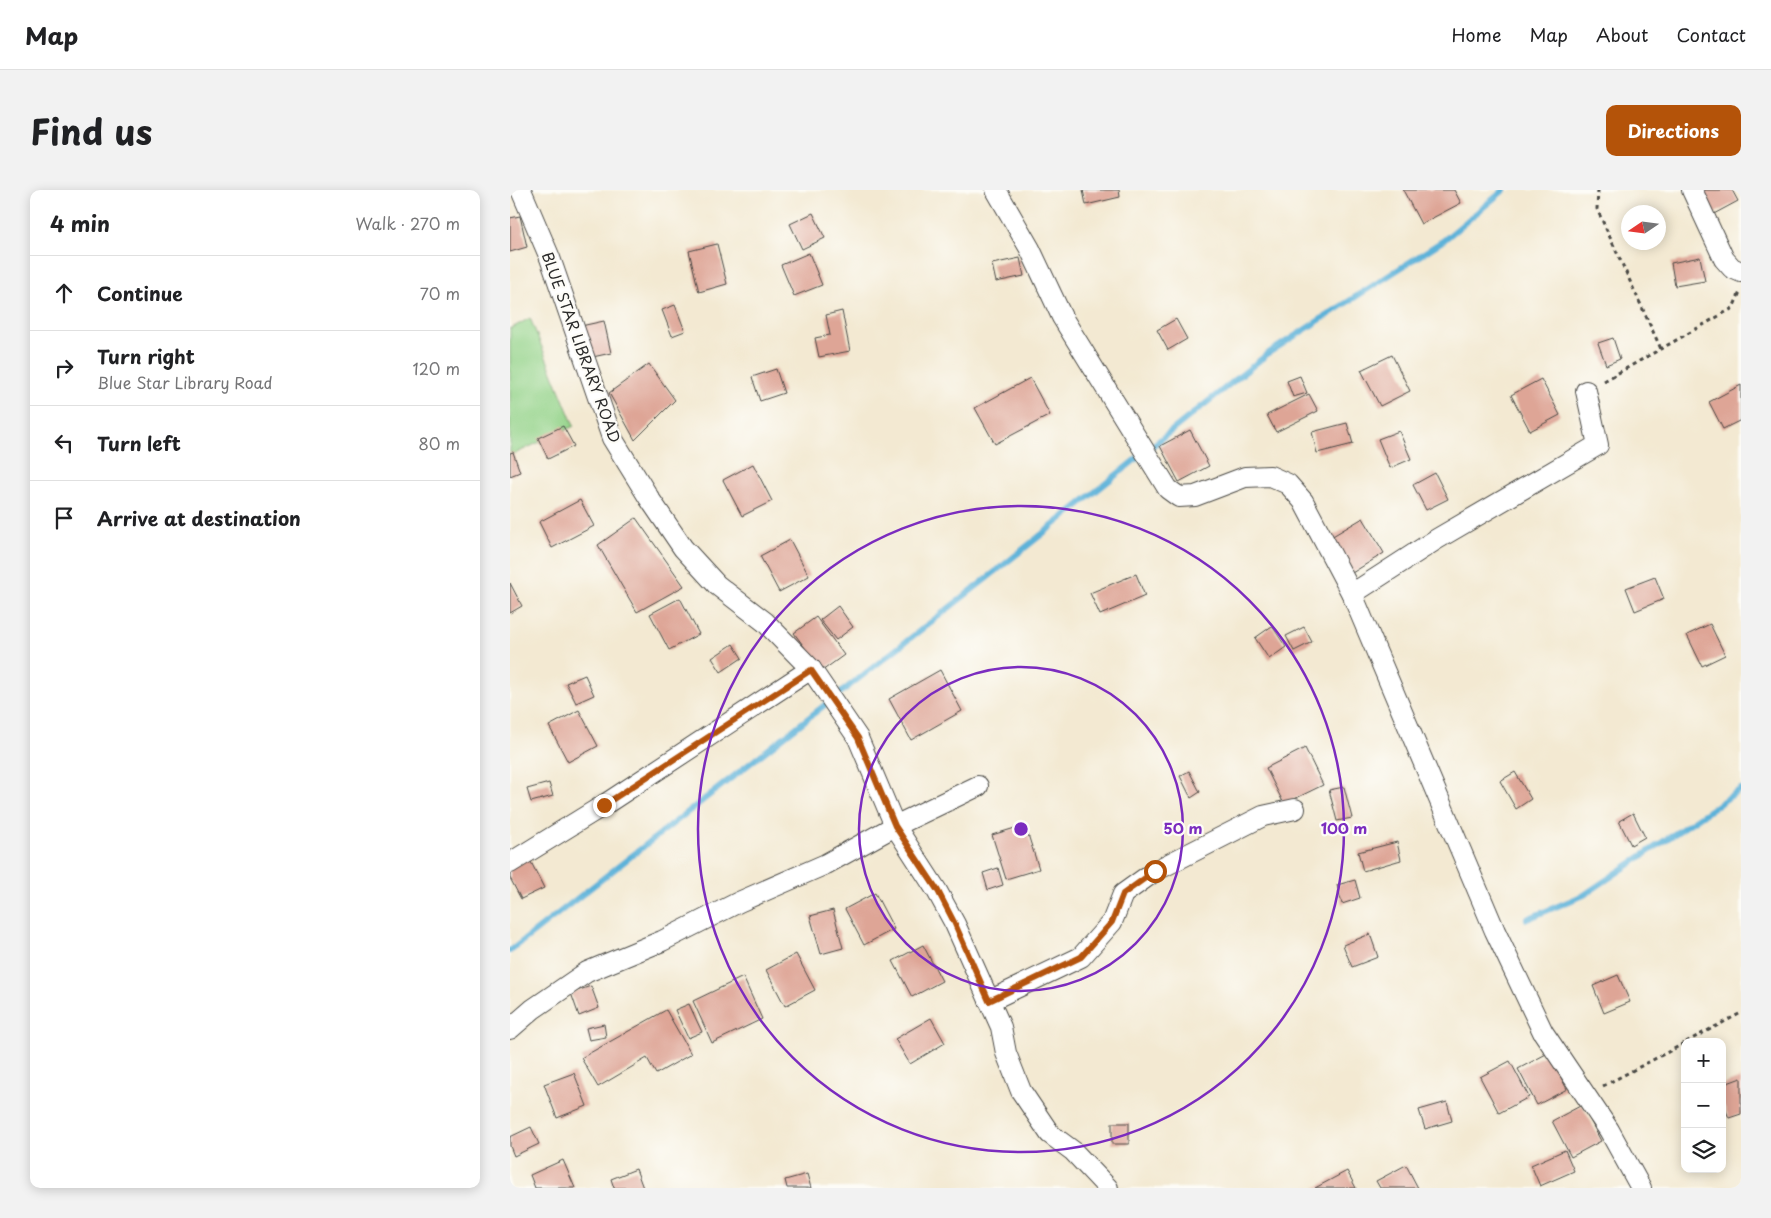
<!DOCTYPE html>
<meta charset="utf-8">
<style>
:root{--surface:#fff;--page:#f2f2f2;--text:#202124;--muted:#757577;--line:#e0e0e0;--accent:#b45309}
body{margin:0;font-family:"Playpen Sans",sans-serif;background:var(--page);color:var(--text)}
.controls{position:absolute;right:15px;bottom:15px;display:grid;overflow:hidden;border-radius:10px;box-shadow:0 2px 12px #0003}
.controls button{width:45px;height:45px;display:grid;place-items:center;padding:0;border:0;border-bottom:1px solid var(--line);background:var(--surface);color:var(--text);font:25px sans-serif}
.compass{position:absolute;left:1111px;top:15px;width:45px;height:45px;border-radius:50%;background:var(--surface);box-shadow:0 2px 12px #0003;rotate:257deg}
.stop{position:absolute;width:15px;height:15px;margin:-11px;border:4px solid #b45309;border-radius:50%;background:#fff}
.stop.end{background:#b45309;border-color:#fff;box-shadow:0 1px 5px #0008}
.list{margin:0;padding:0;list-style:none}
h2{display:flex;justify-content:space-between;align-items:center;height:65px;margin:0;padding:0 20px;font-size:21px}
h2 small{font-size:16px;font-weight:400;color:var(--muted)}
.list li{display:grid;grid-template-columns:32px 1fr auto;gap:15px;align-items:center;box-sizing:border-box;height:75px;padding:0 20px;border-top:1px solid var(--line)}
.list b{display:block;font-size:19px;white-space:nowrap}
.list p{margin:0;font-size:16px;white-space:nowrap;color:var(--muted)}
.list em{font-size:16px;font-style:normal;color:var(--muted)}
.icon{flex:none;width:28px;height:28px;fill:none;stroke:currentColor;stroke-width:2;stroke-linecap:round;stroke-linejoin:round}
.map{position:relative;flex:none;width:1231px;height:998px;overflow:hidden;border-radius:10px}
header{display:flex;align-items:center;gap:30px;box-sizing:border-box;height:70px;padding:0 25px;background:var(--surface);border-bottom:1px solid var(--line)}
header strong{font-size:24px}
nav{display:flex;gap:28px;margin-inline-start:auto;font-size:18px}
.intro{display:flex;align-items:center;justify-content:space-between;box-sizing:border-box;height:120px;padding:0 30px}
h1{margin:0;font-size:35px}
.button{padding:12px 22px;border-radius:10px;background:var(--accent);color:#fff;font-size:18px;font-weight:700}
main{display:flex;gap:30px;padding:0 30px}
aside{flex:1;background:var(--surface);border-radius:10px;box-shadow:0 2px 12px #0003}
.map>svg:first-child{display:block}
.green{fill:#94d38a;stroke:#607f5a}
.lines{fill:none;stroke-linecap:round;stroke-linejoin:round}
.stream{stroke:#5db2d9;stroke-width:6}
.building{fill:#dea596}
.minor-casing{stroke:#494844;stroke-width:22}
.path{stroke:#494844;stroke-width:3;stroke-dasharray:4 4;stroke-linecap:butt}
.minor{stroke:#fff;stroke-width:20}
.route{stroke:#b45309;stroke-width:6}
.ring{fill:none;stroke:#7b2cbf;stroke-width:2.5}
.labels{text-anchor:middle;dominant-baseline:central;stroke-width:4.5;stroke-linejoin:round;paint-order:stroke}
.street-label{font-size:15px;fill:#2b2b2b;stroke:#fdfcf7}
.centre{fill:#7b2cbf;stroke:#fdfcf7;stroke-width:2.5}
.ring-label{font-size:15px;text-anchor:middle;font-weight:bold;fill:#7b2cbf;stroke:#fdfcf7;stroke-width:4.5;stroke-linejoin:round;paint-order:stroke}
</style>
<header>
<strong>Map</strong>
<nav><a>Home</a><a>Map</a><a>About</a><a>Contact</a></nav>
</header>
<div class="intro"><h1>Find us</h1><a class="button">Directions</a></div>
<main>
<aside>
<h2>4 min<small>Walk · 270 m</small></h2>
<ul class="list">
<li><svg class="icon" aria-label="ahead" viewBox="0 0 24 24"><path d="M12 20V5M6 11l6-6 6 6"/></svg><div><b>Continue</b></div><em>70 m</em></li>
<li><svg class="icon" aria-label="right" viewBox="0 0 24 24"><path d="M7 20v-9h11M14 6l5 5-5 5"/></svg><div><b>Turn right</b><p>Blue Star Library Road</p></div><em>120 m</em></li>
<li><svg class="icon" aria-label="left" viewBox="0 0 24 24"><path d="M17 20v-9H6M10 6l-5 5 5 5"/></svg><div><b>Turn left</b></div><em>80 m</em></li>
<li><svg class="icon" aria-label="arrive" viewBox="0 0 24 24"><path d="M6 21V4h12l-3 4 3 4H6"/></svg><div><b>Arrive at destination</b></div></li>
</ul>
</aside>
<div class="map">
<svg width="1231" height="998" viewBox="0 0 1231 998">
<rect width="100%" height="100%" fill="#fdfcf7"/>
<filter id="ink" filterUnits="userSpaceOnUse"><feTurbulence type="fractalNoise" baseFrequency=".02" numOctaves="2"/><feDisplacementMap in="SourceGraphic" scale="10" xChannelSelector="R" yChannelSelector="G"/><feConvolveMatrix kernelMatrix="1 2 1 2 8 2 1 2 1" color-interpolation-filters="sRGB"/></filter>
<filter id="wash" filterUnits="userSpaceOnUse"><feTurbulence type="fractalNoise" baseFrequency=".0096" numOctaves="4" result="noise"/><feDisplacementMap in="SourceGraphic" scale="20" xChannelSelector="R" yChannelSelector="G"/><feGaussianBlur stdDeviation="1.12" result="paint"/><feColorMatrix in="noise" values="0 0 0 0 0 0 0 0 0 0 0 0 0 0 0 0 0 1.4 0 .05"/><feComposite in="paint" operator="in"/></filter>
<g filter="url(#wash)">
<rect width="100%" height="100%" fill="#f3e9d2"/>
<path class="green" d="M 20,128 L 64,236 L 0,266 L 0,139 Z"/>
<g class="lines">
<g class="stream">
<path d="M 1017,729 L 1074,705 L 1231,599"/>
<path d="M 0,761 L 476,389 L 760,162 L 934,50 L 994,0"/>
</g>
</g>
<g id="blocks">
<g class="building">
<path d="M 573,0 L 609,0 L 610,7 L 576,15 Z"/>
<path d="M 893,0 L 944,0 L 951,13 L 911,34 Z"/>
<path d="M 1187,0 L 1222,0 L 1228,11 L 1200,26 Z"/>
<path d="M 303,23 L 315,48 L 292,59 L 280,34 Z"/>
<path d="M 10,26 L 17,57 L 0,62 L 0,28 Z"/>
<path d="M 207,54 L 217,94 L 189,102 L 179,61 Z"/>
<path d="M 299,63 L 312,95 L 284,106 L 271,75 Z"/>
<path d="M 1190,67 L 1195,91 L 1165,96 L 1161,73 Z"/>
<path d="M 510,68 L 514,86 L 486,92 L 482,74 Z"/>
<path d="M 165,115 L 175,141 L 162,146 L 152,120 Z"/>
<path d="M 332,121 L 340,161 L 309,167 L 305,148 L 320,145 L 316,125 Z"/>
<path d="M 666,129 L 677,149 L 658,160 L 647,140 Z"/>
<path d="M 94,131 L 101,163 L 78,168 L 71,136 Z"/>
<path d="M 1103,148 L 1110,169 L 1096,175 L 1088,153 Z"/>
<path d="M 882,165 L 900,201 L 870,216 L 851,180 Z"/>
<path d="M 139,174 L 165,210 L 125,250 L 99,203 Z"/>
<path d="M 266,179 L 274,203 L 250,211 L 242,187 Z"/>
<path d="M 790,186 L 797,203 L 783,207 L 777,191 Z"/>
<path d="M 520,188 L 540,225 L 485,254 L 465,218 Z"/>
<path d="M 1031,189 L 1050,225 L 1020,241 L 1001,205 Z"/>
<path d="M 1231,195 L 1231,230 L 1213,239 L 1199,212 Z"/>
<path d="M 799,204 L 808,221 L 766,242 L 757,225 Z"/>
<path d="M 837,233 L 843,254 L 807,263 L 802,242 Z"/>
<path d="M 53,236 L 64,256 L 38,269 L 28,248 Z"/>
<path d="M 680,240 L 699,276 L 669,292 L 650,256 Z"/>
<path d="M 889,241 L 901,269 L 880,278 L 868,249 Z"/>
<path d="M 3,262 L 10,282 L 0,286 L 0,263 Z"/>
<path d="M 243,274 L 262,311 L 232,326 L 213,290 Z"/>
<path d="M 925,283 L 938,309 L 916,320 L 903,295 Z"/>
<path d="M 70,310 L 84,336 L 42,358 L 29,332 Z"/>
<path d="M 126,328 L 174,396 L 127,422 L 88,355 Z"/>
<path d="M 853,328 L 874,363 L 842,383 L 821,347 Z"/>
<path d="M 280,350 L 299,386 L 269,402 L 250,366 Z"/>
<path d="M 626,384 L 635,406 L 590,425 L 580,403 Z"/>
<path d="M 1145,387 L 1154,409 L 1125,421 L 1116,398 Z"/>
<path d="M 0,393 L 12,416 L 0,423 Z"/>
<path d="M 170,408 L 189,444 L 159,460 L 140,424 Z"/>
<path d="M 328,416 L 343,437 L 326,450 L 310,430 Z"/>
<path d="M 306,427 L 334,465 L 312,481 L 284,443 Z"/>
<path d="M 1200,434 L 1215,465 L 1192,476 L 1177,445 Z"/>
<path d="M 762,436 L 776,457 L 759,469 L 745,448 Z"/>
<path d="M 794,437 L 802,452 L 784,461 L 776,446 Z"/>
<path d="M 223,454 L 232,468 L 211,482 L 202,468 Z"/>
<path d="M 430,480 L 452,521 L 401,550 L 379,509 Z"/>
<path d="M 75,485 L 84,505 L 66,513 L 56,493 Z"/>
<path d="M 69,520 L 88,556 L 58,572 L 39,536 Z"/>
<path d="M 795,558 L 813,595 L 774,614 L 756,578 Z"/>
<path d="M 679,581 L 690,602 L 681,608 L 670,586 Z"/>
<path d="M 1005,582 L 1021,609 L 1006,619 L 990,591 Z"/>
<path d="M 39,593 L 43,606 L 21,612 L 17,599 Z"/>
<path d="M 834,597 L 842,628 L 827,631 L 819,600 Z"/>
<path d="M 1123,623 L 1135,647 L 1121,655 L 1109,631 Z"/>
<path d="M 515,635 L 529,679 L 496,689 L 482,645 Z"/>
<path d="M 887,652 L 891,670 L 853,681 L 848,662 Z"/>
<path d="M 18,666 L 34,698 L 11,709 L 0,688 L 0,674 Z"/>
<path d="M 488,678 L 493,695 L 478,700 L 473,683 Z"/>
<path d="M 845,690 L 850,708 L 832,714 L 827,695 Z"/>
<path d="M 365,703 L 384,739 L 354,755 L 335,719 Z"/>
<path d="M 323,720 L 333,758 L 311,764 L 300,726 Z"/>
<path d="M 860,744 L 868,767 L 842,777 L 833,755 Z"/>
<path d="M 413,755 L 432,791 L 402,807 L 383,771 Z"/>
<path d="M 286,764 L 305,800 L 275,816 L 256,780 Z"/>
<path d="M 1108,785 L 1120,812 L 1094,823 L 1083,796 Z"/>
<path d="M 233,787 L 252,829 L 202,853 L 183,811 Z"/>
<path d="M 81,796 L 89,818 L 69,826 L 61,803 Z"/>
<path d="M 179,814 L 192,842 L 178,848 L 165,820 Z"/>
<path d="M 156,820 L 181,864 L 146,884 L 137,868 L 88,897 L 71,868 Z"/>
<path d="M 421,828 L 435,853 L 400,874 L 385,849 Z"/>
<path d="M 94,834 L 96,847 L 79,850 L 76,838 Z"/>
<path d="M 1038,863 L 1057,899 L 1027,915 L 1008,879 Z"/>
<path d="M 1000,871 L 1019,907 L 989,923 L 970,887 Z"/>
<path d="M 64,883 L 77,916 L 47,928 L 34,894 Z"/>
<path d="M 1231,888 L 1231,924 L 1219,928 L 1212,911 L 1212,895 Z"/>
<path d="M 937,912 L 942,931 L 915,939 L 909,920 Z"/>
<path d="M 1072,915 L 1091,951 L 1061,967 L 1042,931 Z"/>
<rect x="602" y="933" width="17" height="21"/>
<path d="M 21,937 L 29,954 L 4,966 L 0,956 L 0,947 Z"/>
<path d="M 1055,960 L 1064,981 L 1030,996 L 1021,975 Z"/>
<path d="M 53,970 L 65,998 L 25,998 L 20,985 Z"/>
<path d="M 896,975 L 908,998 L 870,998 L 866,991 Z"/>
<path d="M 126,979 L 133,998 L 104,998 L 101,989 Z"/>
<path d="M 837,981 L 846,998 L 805,998 Z"/>
<path d="M 297,984 L 301,998 L 277,998 L 275,990 Z"/>
</g>
</g>
</g>
<g filter="url(#ink)">
<use href="#blocks" fill-opacity="0" stroke="#494844" stroke-width="1"/>
<g class="lines">
<g class="minor-casing">
<g id="minor">
<path d="M 11,0 L 40,68 L 102,248 L 139,308 L 173,358 L 207,395 L 255,432 L 301,479 L 348,548 L 385,636 L 427,701 L 445,734 L 491,837 L 496,863 L 511,901 L 540,944 L 563,961 L 598,998"/>
<path d="M 486,0 L 520,59 L 552,127 L 658,299 L 669,307 L 685,306 L 735,287 L 760,286 L 778,294 L 793,311 L 842,404 L 985,741 L 1033,842 L 1099,940 L 1131,998"/>
<path d="M 1182,0 L 1214,69 L 1222,78 L 1231,82"/>
<path d="M 842,404 L 927,349 L 1088,255 L 1076,201"/>
<path d="M 0,673 L 94,615 L 301,479"/>
<path d="M 479,811 L 571,767 L 602,732 L 613,704 L 645,681 L 753,626 L 785,619"/>
<path d="M 0,839 L 23,819 L 77,782 L 152,751 L 229,712 L 316,674 L 385,636 L 468,596"/>
</g>
</g>
<g class="path">
<path d="M 1088,0 L 1087,19 L 1151,159"/>
<path d="M 1094,191 L 1223,118 L 1230,102"/>
<path d="M 1176,852 L 1231,823"/>
<path d="M 1093,896 L 1175,853"/>
</g>
<use href="#minor" class="minor"/>
</g>
</g>
<g class="lines" filter="url(#ink)">
<path class="route" d="M 94,615 L 301,480 L 348,548 L 385,636 L 428,701 L 445,734 L 479,811 L 571,767 L 602,732 L 613,704 L 645,681"/>
</g>
<g class="ring">
<circle cx="511" cy="639" r="162"/>
<circle cx="511" cy="639" r="323"/>
</g>
<g class="labels">
<g class="street-label">
<text transform="translate(72 157) rotate(70)">BLUE STAR LIBRARY ROAD</text>
</g>
</g>
<circle cx="511" cy="639" r="8" class="centre"/>
<g class="ring-label">
<text x="673" y="644">50 m</text>
<text x="834" y="644">100 m</text>
</g>
</svg>
<div class="controls">
<button>+</button>
<button>−</button>
<button><svg class="icon" aria-label="layers" viewBox="0 0 24 24"><path d="M12 4l9 5-9 5-9-5zM3 14l9 5 9-5"/></svg></button>
</div>
<svg class="compass" viewBox="-18 -18 36 36"><path d="M0-13l5 13h-10z" fill="#e53935"/><path d="M0 13l5-13h-10z" fill="#757577"/></svg>
<div class="stop" style="left:645px;top:681px"></div>
<div class="stop end" style="left:94px;top:615px"></div>
</div>
</main>
